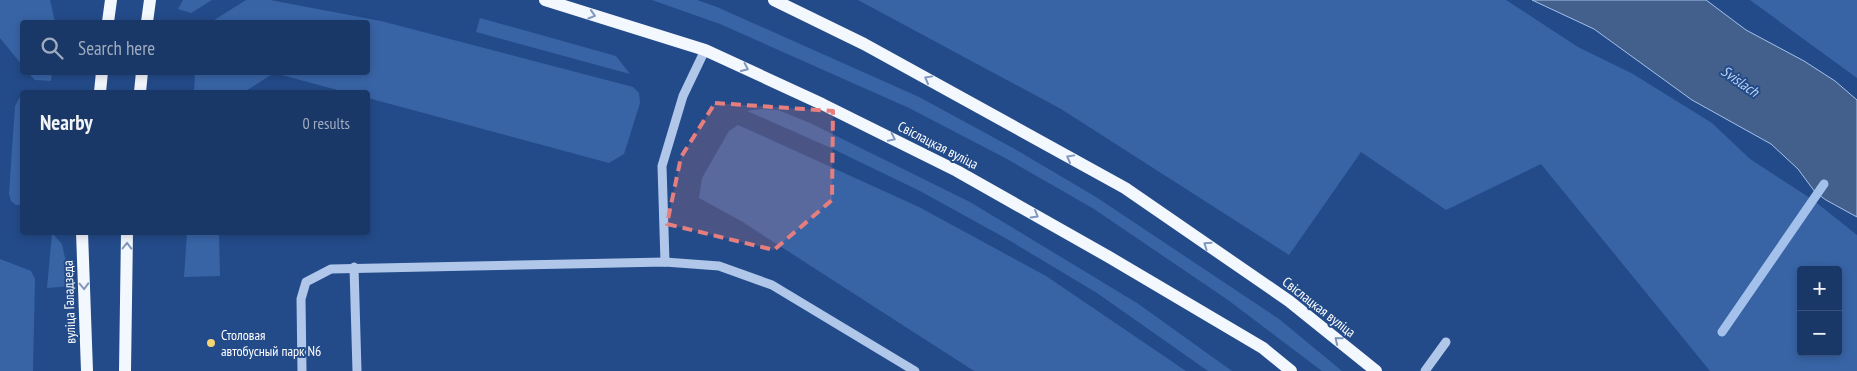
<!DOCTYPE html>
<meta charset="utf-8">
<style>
:root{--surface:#1a3867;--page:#274370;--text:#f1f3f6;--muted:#9facc0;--line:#38527b}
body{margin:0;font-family:"PT Sans Narrow",sans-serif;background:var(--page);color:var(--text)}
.controls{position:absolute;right:15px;bottom:15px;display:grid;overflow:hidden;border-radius:5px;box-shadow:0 2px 8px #0003}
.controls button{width:45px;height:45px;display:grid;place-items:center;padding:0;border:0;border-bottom:1px solid var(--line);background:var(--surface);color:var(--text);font:25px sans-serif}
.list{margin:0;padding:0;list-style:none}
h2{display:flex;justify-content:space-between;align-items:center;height:65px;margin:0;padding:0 20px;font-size:21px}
h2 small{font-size:16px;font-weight:400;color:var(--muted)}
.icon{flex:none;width:28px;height:28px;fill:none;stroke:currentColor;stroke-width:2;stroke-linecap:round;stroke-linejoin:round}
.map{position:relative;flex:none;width:1857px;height:371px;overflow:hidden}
.search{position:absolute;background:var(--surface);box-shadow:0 2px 8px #0003;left:20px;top:20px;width:350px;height:55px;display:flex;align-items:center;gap:12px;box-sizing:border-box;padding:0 18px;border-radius:5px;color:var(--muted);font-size:19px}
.panel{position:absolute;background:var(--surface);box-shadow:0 2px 8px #0003;left:20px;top:90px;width:350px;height:145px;border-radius:5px}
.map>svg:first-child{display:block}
.green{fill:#3864a6;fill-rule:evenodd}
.water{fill:#435f8c;stroke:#a4c1eb}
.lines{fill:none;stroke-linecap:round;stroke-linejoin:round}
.stream{stroke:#a4c1eb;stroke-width:9}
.minor{stroke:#b0c7ea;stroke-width:9}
.major{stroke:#f3f7fe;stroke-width:12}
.oneway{stroke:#8198be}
.marked{fill:#e67e7e;fill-opacity:0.2;stroke:#e67e7e;stroke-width:4;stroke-dasharray:10 6;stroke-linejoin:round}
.poi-dot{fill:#f5d573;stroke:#234b89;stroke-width:2}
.labels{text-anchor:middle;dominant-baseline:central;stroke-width:4;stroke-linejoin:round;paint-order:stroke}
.street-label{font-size:14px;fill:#fff;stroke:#234b89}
.poi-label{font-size:14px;fill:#fff;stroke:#234b89;text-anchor:start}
.water-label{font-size:15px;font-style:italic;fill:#bbd1f1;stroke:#234b89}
</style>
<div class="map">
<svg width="1857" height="371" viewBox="0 0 1857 371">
<rect width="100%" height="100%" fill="#234b89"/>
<g class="green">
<path d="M 0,0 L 50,0 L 55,22 L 22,22 L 22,65 L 0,38 Z"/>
<path d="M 183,0 L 212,0 L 191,13 L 178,9 Z"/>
<path d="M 246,0 L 270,0 L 381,21 L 633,87 L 639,93 L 640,103 L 624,154 L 609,163 L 368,98 L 368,92 L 345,92 L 274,73 L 244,92 L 194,92 L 195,73 L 368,72 L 368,22 L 211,22 Z"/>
<path d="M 652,0 L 697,0 L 717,7 L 919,97 L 1013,148 L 1096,197 L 1279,319 L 1342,371 L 1322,371 L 1228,300 L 1094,209 L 1007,159 L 909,108 L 720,24 Z"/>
<path d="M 858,0 L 1506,0 L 1578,47 L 1633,74 L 1712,123 L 1750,159 L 1813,200 L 1857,235 L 1857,371 L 1710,371 L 1541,164 L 1446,210 L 1361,152 L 1289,255 L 1061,109 ZM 1801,270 L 1838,270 L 1838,352 L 1801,352 Z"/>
<path d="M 1750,0 L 1857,0 L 1857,78 Z"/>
<path d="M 480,18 L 616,56 L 630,74 L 476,32 Z"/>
<path d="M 28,73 L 52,73 L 51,81 L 35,80 Z"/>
<path d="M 22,93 L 22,205 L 16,205 L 11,201 L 9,194 L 15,106 Z"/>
<path d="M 760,109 L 778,110 L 810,123 L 970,202 L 1137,303 L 1232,371 L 1208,371 L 1097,293 L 1007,239 L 920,191 L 831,148 L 747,111 Z"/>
<path d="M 738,125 L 919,207 L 1046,276 L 1186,371 L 974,371 L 741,221 L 699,198 L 702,178 L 729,131 Z"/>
<path d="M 52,233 L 62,244 L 71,286 L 47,288 Z"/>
<path d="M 187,233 L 219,233 L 220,276 L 184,277 Z"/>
<path d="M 0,259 L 31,271 L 35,279 L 33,371 L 0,371 Z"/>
</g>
<path class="water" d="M 1532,0 L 1706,0 L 1746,30 L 1804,61 L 1835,81 L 1857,100 L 1857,217 L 1826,200 L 1815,192 L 1798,169 L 1771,144 L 1692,100 L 1594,29 Z"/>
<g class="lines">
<path class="stream" d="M 1722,332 L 1824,184"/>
<g class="minor">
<path d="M 665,262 L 662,166 L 683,96 L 705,50"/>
<path d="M 354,267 L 357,371"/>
<path d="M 302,371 L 301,299 L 306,282 L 331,269 L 665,262 L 719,266 L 772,285 L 915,371"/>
<path d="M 1425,371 L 1446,342"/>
</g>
<g class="major">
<path d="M 545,0 L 705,50 L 822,104 L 957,171 L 1109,257 L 1263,348 L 1291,371"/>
<path d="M 774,0 L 864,44 L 1125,188 L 1289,301 L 1376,371"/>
<path d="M 108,22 L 111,0"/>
<path d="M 147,22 L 150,0"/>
<path d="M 100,92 L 102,72"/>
<path d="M 140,92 L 142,72"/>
<path d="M 82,232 L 87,371"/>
<path d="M 125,371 L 127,232"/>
</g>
</g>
<defs><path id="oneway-chevron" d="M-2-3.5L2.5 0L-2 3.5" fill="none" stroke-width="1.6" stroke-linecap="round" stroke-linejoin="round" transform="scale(1.25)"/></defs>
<g class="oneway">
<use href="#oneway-chevron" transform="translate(592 15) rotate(17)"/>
<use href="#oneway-chevron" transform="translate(745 68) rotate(25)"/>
<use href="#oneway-chevron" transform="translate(928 79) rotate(-151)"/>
<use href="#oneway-chevron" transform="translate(892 138) rotate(26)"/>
<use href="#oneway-chevron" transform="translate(1070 158) rotate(-151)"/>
<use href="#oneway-chevron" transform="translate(1035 215) rotate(30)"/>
<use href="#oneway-chevron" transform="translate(1207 245) rotate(-146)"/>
<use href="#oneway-chevron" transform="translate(127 246) rotate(-89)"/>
<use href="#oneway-chevron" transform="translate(84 286) rotate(88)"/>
<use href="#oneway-chevron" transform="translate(1338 340) rotate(-141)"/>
</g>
<path class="marked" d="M 715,103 L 833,111 L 832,200 L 774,250 L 667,224 L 681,157 Z"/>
<circle class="poi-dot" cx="211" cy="343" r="5"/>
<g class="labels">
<g class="street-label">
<text transform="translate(938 145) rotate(27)">Свіслацкая вуліца</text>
<text transform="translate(69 302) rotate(-92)">вуліца Галадзеда</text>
<text transform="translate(1319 307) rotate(38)">Свіслацкая вуліца</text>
</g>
<g class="poi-label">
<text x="221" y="335">Столовая<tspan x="221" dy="16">автобусный парк N6</tspan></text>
</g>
<g class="water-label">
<text transform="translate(1740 81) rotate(35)">Svislach</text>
</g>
</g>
</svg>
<div class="controls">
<button>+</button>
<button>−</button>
</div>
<div class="search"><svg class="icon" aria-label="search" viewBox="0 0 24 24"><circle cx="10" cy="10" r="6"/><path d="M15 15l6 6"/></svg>Search here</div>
<section class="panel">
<h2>Nearby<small>0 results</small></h2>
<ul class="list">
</ul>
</section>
</div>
